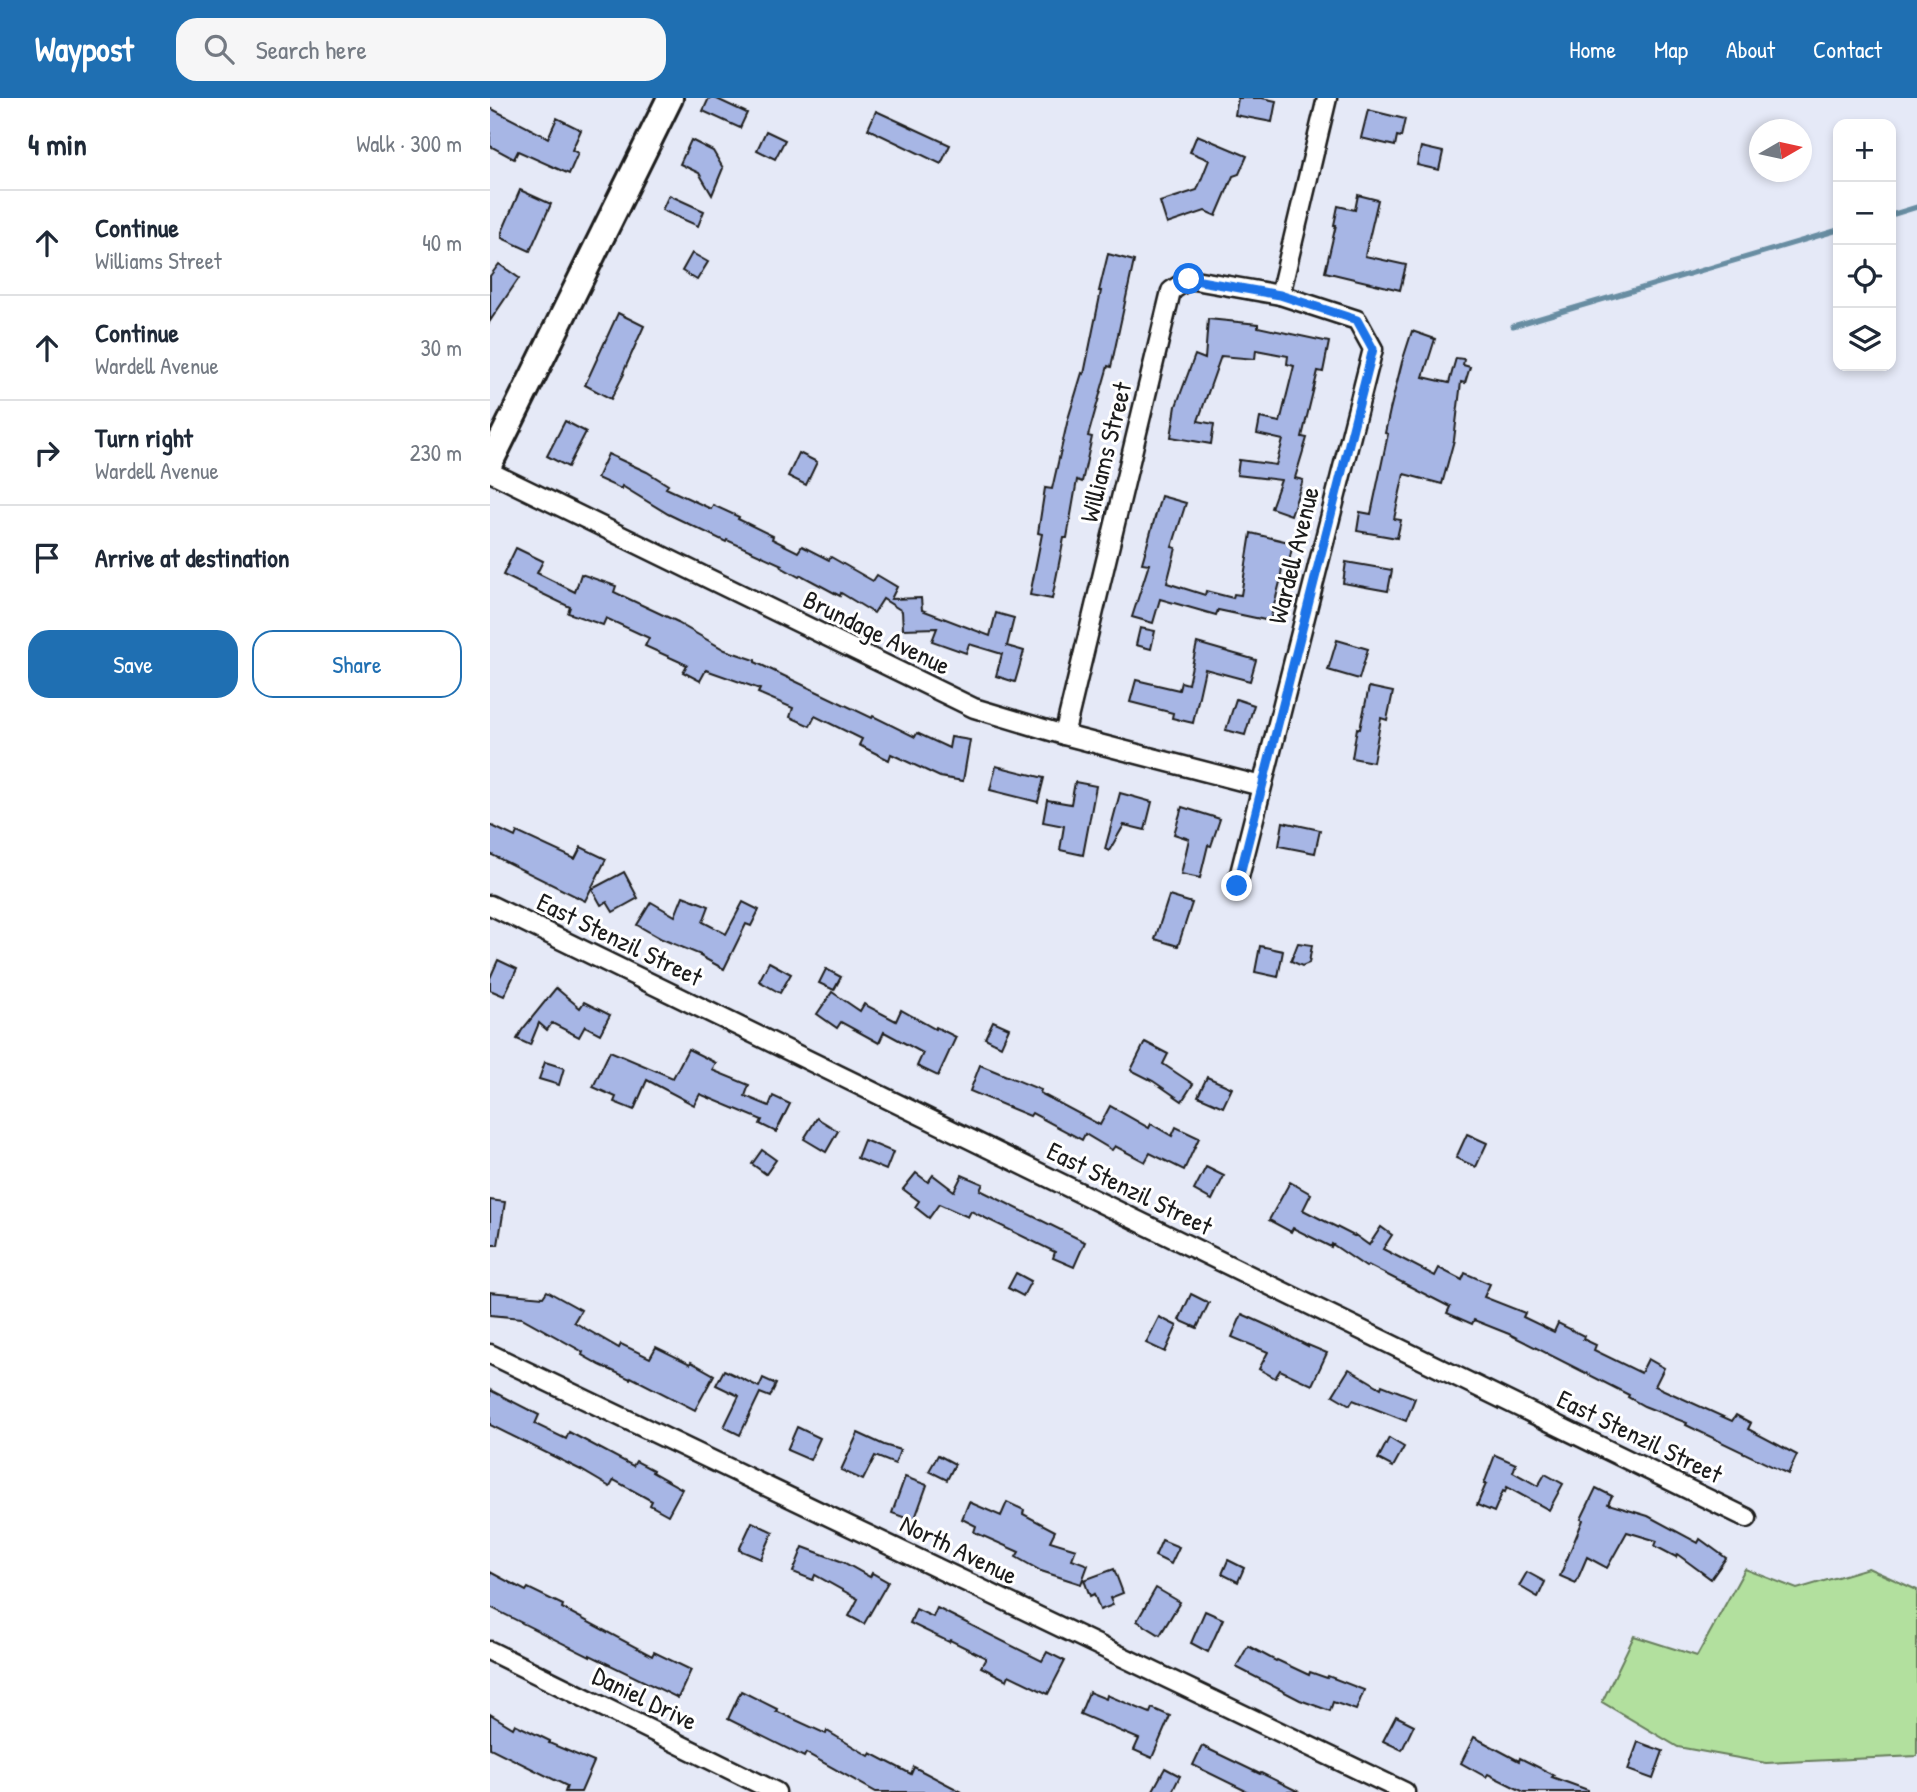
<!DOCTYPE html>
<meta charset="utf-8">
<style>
:root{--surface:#fff;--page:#f6f6f7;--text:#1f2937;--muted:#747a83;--line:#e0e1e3;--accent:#1f6fb2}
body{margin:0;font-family:"Patrick Hand",sans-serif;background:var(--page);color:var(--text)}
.controls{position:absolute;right:21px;top:21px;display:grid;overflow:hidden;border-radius:14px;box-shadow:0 4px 10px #0003}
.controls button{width:63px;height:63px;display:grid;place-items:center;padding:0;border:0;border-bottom:2px solid var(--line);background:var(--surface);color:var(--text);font:35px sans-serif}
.compass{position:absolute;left:1259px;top:21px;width:63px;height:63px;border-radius:50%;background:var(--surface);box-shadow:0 4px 10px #0003;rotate:81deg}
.stop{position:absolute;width:21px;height:21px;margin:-16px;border:5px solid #1a73e8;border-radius:50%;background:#fff}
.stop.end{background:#1a73e8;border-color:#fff;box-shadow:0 2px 7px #0008}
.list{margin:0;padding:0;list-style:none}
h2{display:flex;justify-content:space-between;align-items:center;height:91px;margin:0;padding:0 28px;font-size:30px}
h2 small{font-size:23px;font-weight:400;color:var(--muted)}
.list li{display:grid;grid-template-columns:46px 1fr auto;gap:21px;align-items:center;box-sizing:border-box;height:105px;padding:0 28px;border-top:2px solid var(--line)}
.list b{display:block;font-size:26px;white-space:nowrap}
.list p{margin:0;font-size:23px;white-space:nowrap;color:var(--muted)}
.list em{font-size:23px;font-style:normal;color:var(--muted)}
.actions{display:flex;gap:14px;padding:21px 28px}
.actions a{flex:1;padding:16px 0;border:2px solid var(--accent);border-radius:21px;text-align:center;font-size:24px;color:var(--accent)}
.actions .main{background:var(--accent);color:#fff}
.icon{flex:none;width:38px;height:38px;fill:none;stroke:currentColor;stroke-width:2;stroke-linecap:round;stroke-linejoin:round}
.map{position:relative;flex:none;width:1427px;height:1694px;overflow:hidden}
header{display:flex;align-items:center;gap:42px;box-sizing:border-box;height:98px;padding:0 35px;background:var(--accent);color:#fff}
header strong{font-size:33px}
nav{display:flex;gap:38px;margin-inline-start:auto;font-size:24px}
.search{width:490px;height:63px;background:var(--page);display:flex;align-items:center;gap:18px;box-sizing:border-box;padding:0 24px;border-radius:21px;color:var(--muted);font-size:26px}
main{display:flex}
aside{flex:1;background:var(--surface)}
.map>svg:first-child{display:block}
.green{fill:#b2e09e;stroke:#677e5d;stroke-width:2}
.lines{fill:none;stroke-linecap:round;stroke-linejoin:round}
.stream{stroke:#688da2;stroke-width:5}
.building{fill:#a7b6e5;stroke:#1c1c1c;stroke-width:2}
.street-casing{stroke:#1c1c1c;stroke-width:23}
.secondary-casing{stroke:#1c1c1c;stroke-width:30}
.street{stroke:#fff;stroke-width:18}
.secondary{stroke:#fff;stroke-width:24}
.route{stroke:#1a73e8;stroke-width:9}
.labels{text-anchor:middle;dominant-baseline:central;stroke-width:6;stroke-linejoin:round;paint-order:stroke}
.street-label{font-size:26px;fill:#1c1c1c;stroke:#fff}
</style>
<header>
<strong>Waypost</strong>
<div class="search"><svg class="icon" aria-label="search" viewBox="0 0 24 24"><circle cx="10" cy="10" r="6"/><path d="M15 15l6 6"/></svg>Search here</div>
<nav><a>Home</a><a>Map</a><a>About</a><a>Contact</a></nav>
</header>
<main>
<aside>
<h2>4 min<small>Walk · 300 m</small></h2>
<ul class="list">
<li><svg class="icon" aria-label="ahead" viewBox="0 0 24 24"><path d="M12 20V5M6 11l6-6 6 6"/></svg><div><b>Continue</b><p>Williams Street</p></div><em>40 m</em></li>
<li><svg class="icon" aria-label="ahead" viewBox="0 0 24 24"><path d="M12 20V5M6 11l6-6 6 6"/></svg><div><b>Continue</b><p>Wardell Avenue</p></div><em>30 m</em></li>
<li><svg class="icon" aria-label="right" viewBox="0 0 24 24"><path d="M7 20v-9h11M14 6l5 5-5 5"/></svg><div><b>Turn right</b><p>Wardell Avenue</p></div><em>230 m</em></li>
<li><svg class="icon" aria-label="arrive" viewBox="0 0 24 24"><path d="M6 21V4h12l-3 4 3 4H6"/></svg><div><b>Arrive at destination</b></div></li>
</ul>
<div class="actions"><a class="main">Save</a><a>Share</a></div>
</aside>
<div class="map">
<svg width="1427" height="1694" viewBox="0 0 1427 1694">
<rect width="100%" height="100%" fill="#e5e9f7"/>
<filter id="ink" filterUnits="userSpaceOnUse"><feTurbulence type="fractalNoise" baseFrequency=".0143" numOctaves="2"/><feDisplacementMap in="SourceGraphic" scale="14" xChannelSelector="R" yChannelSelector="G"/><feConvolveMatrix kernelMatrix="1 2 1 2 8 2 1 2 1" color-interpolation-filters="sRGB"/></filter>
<g filter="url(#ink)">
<path class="green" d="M 1378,1470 L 1427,1492 L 1427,1658 L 1276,1665 L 1188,1649 L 1112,1604 L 1144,1538 L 1207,1558 L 1255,1471 L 1307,1491 Z"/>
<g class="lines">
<g class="stream">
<path d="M 1401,117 L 1427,109"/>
<path d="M 1023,228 L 1348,132"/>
</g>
</g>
<g class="building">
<path d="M 219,0 L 225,0 L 257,15 L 250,30 L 213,13 Z"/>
<path d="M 748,0 L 772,0 L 786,3 L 782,24 L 745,17 Z"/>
<path d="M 0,10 L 58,40 L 67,20 L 91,32 L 82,52 L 88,55 L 79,76 L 28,53 L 24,61 L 0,48 Z"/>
<path d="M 878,12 L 915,21 L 911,39 L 907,38 L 905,48 L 871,40 Z"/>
<path d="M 386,13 L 460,47 L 451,66 L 378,31 Z"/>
<path d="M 276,33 L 295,42 L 285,61 L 267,52 Z"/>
<path d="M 707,37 L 757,58 L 749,76 L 743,78 L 726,118 L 715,113 L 677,126 L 670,104 L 707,92 L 719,62 L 700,54 Z"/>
<path d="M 201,42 L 223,53 L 233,70 L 222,97 L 209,75 L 190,66 Z"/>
<path d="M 931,49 L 953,54 L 949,72 L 927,67 Z"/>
<path d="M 30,92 L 61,106 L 40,153 L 12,140 L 12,134 Z"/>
<path d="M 179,97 L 214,113 L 208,128 L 172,112 Z"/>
<path d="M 868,97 L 888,102 L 875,158 L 916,167 L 910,192 L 835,174 L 846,127 L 844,127 L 848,108 L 865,112 Z"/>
<path d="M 202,155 L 218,164 L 207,182 L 192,173 Z"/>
<path d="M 618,156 L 644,163 L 621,269 L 618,268 L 598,338 L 602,339 L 592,384 L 587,382 L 577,440 L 574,440 L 562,501 L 540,497 L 552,436 L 548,435 L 555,390 L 562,391 L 578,321 L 592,275 L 594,276 L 611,193 L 609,193 Z"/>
<path d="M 9,166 L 29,180 L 0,223 L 0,178 Z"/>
<path d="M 128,215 L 154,228 L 133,275 L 134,276 L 121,301 L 95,287 Z"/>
<path d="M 718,221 L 768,226 L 768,229 L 839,244 L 833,274 L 828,273 L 812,339 L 817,340 L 805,380 L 813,382 L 801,417 L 781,410 L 791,382 L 747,377 L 749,362 L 786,367 L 793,342 L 767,336 L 770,320 L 790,324 L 804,268 L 797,266 L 798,258 L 766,252 L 765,261 L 731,258 L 708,323 L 724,326 L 721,346 L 681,339 L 686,308 L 705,257 L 715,261 Z"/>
<path d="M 922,233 L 945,241 L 933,279 L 959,285 L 966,260 L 974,261 L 973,267 L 980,269 L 975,285 L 971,284 L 964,342 L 952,386 L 914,376 L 904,421 L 911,422 L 907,440 L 867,433 L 870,414 L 881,416 L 898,336 L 895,335 L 900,312 L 912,264 Z"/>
<path d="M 75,323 L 96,334 L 78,369 L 57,358 Z"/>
<path d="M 309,355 L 327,364 L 316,387 L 298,378 Z"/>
<path d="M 118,356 L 157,374 L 178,387 L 176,390 L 221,411 L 223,407 L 249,419 L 248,421 L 283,438 L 282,441 L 308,454 L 312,448 L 339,462 L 341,459 L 383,483 L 387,477 L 407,489 L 401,501 L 431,500 L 432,512 L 500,538 L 506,515 L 524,520 L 517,548 L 534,553 L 525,584 L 506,578 L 512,556 L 479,546 L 476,555 L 442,543 L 447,530 L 413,531 L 412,513 L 393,501 L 384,515 L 351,495 L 350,498 L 311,477 L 309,479 L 291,469 L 292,467 L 237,442 L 236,444 L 178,416 L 132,388 L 131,391 L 107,380 Z"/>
<path d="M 671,398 L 696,405 L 682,449 L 686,450 L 677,485 L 715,497 L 716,493 L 743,500 L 744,496 L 751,497 L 761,435 L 803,445 L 799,464 L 793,462 L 790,484 L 780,523 L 728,512 L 726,517 L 670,501 L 663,525 L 642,519 L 659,466 L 652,465 Z"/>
<path d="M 26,450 L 53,463 L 47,475 L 85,494 L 91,476 L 126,488 L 124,494 L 188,524 L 188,525 L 235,552 L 265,562 L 265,564 L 382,620 L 383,618 L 425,639 L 427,635 L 459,650 L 461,639 L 480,642 L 473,683 L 450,679 L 401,656 L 399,662 L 369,647 L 372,641 L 325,618 L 320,628 L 300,619 L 303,610 L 268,595 L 270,591 L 216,572 L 210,583 L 193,574 L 197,567 L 155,548 L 159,540 L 116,520 L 113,527 L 78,515 L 80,509 L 13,477 Z"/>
<path d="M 856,464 L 902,472 L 898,493 L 853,485 Z"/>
<path d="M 650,530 L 665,533 L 661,551 L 646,547 Z"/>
<path d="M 847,542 L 878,551 L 869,581 L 838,572 Z"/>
<path d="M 707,545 L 766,562 L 760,583 L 715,571 L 703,625 L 682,620 L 683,615 L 640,604 L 646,582 L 689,592 L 691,584 L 698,586 Z"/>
<path d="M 879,589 L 903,594 L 897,622 L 891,620 L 883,664 L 862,660 L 867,630 L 870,631 Z"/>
<path d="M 746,601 L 764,607 L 755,637 L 736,632 Z"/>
<path d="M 506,668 L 554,680 L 548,704 L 500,692 Z"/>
<path d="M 585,684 L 606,688 L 593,757 L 570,752 L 574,728 L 553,724 L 557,702 L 581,706 Z"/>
<path d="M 630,695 L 662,704 L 655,732 L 634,727 L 619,753 L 615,751 Z"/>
<path d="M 692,709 L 730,721 L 721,748 L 718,747 L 710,780 L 691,776 L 699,741 L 684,736 Z"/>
<path d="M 793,724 L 830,732 L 825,755 L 789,748 Z"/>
<path d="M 0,727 L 25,739 L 27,734 L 85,761 L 91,749 L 116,761 L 95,803 L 0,756 Z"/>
<path d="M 134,774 L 148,800 L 123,814 L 117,804 L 111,807 L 102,791 Z"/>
<path d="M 193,798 L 219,808 L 213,824 L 236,836 L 253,804 L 269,812 L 261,828 L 256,826 L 234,871 L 210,858 L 211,857 L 172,841 L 147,827 L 161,804 L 185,818 Z"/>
<path d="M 679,798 L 702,805 L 688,848 L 665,841 Z"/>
<path d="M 808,845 L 822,847 L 819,865 L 812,868 L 801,863 Z"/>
<path d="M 770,848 L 793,853 L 788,879 L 765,874 Z"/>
<path d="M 8,862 L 27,871 L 14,898 L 0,892 L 0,880 Z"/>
<path d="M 279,864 L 301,876 L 290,895 L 269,883 Z"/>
<path d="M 336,871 L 351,879 L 344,892 L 329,885 Z"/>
<path d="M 66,890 L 90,910 L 94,904 L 120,917 L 110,936 L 95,928 L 89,939 L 62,925 L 57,932 L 49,925 L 40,947 L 27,941 L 32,932 Z"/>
<path d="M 342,894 L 370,913 L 374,906 L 406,923 L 411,912 L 445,931 L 446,929 L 466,939 L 448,978 L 427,968 L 433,955 L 394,934 L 389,945 L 351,924 L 347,930 L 327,916 Z"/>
<path d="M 503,923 L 519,930 L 511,948 L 495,940 Z"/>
<path d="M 655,944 L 678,956 L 673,966 L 703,986 L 692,1003 L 663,983 L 641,972 Z"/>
<path d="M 198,951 L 226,965 L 222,972 L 259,987 L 255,998 L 279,1008 L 283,998 L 300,1006 L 286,1034 L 270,1026 L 272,1022 L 210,996 L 204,1007 L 157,982 L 144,1012 L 124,1004 L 126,999 L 103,989 L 120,953 L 183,980 Z"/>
<path d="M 55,964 L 74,970 L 69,987 L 49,981 Z"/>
<path d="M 490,967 L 551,992 L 550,995 L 610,1027 L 620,1008 L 659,1030 L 661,1026 L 682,1038 L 686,1029 L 709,1040 L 694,1072 L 660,1055 L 655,1064 L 625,1048 L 622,1052 L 595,1036 L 592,1042 L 542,1015 L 540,1018 L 480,993 Z"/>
<path d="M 717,979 L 742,990 L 733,1009 L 708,998 Z"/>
<path d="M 327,1020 L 348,1033 L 336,1054 L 314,1041 Z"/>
<path d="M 977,1036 L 997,1045 L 986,1069 L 966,1060 Z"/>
<path d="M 374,1042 L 403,1054 L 396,1072 L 367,1060 Z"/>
<path d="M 272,1052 L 286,1062 L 276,1076 L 262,1066 Z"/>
<path d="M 716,1069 L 734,1078 L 722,1102 L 704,1092 Z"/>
<path d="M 426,1075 L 438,1084 L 443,1077 L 464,1093 L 472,1077 L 493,1086 L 490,1092 L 595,1144 L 584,1169 L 563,1160 L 565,1154 L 481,1113 L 478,1119 L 449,1106 L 439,1120 L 425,1109 L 429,1103 L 413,1091 Z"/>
<path d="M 800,1084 L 821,1096 L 813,1112 L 864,1138 L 865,1137 L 879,1147 L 891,1129 L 902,1137 L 893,1151 L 945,1178 L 949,1170 L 972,1182 L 975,1175 L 1000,1186 L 994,1199 L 1035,1215 L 1033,1219 L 1064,1234 L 1068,1225 L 1094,1238 L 1093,1241 L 1106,1247 L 1104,1252 L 1151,1275 L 1158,1261 L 1174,1270 L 1165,1288 L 1242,1323 L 1246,1317 L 1261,1325 L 1258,1331 L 1307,1357 L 1298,1376 L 1196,1327 L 1197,1325 L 1154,1308 L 1138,1299 L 1139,1297 L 1019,1236 L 984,1222 L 982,1226 L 957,1215 L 960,1209 L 878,1167 L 876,1169 L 842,1146 L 841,1149 L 803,1130 L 801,1134 L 779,1122 Z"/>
<path d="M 0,1102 L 15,1104 L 8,1147 L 0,1147 Z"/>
<path d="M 526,1175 L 541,1183 L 533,1198 L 518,1190 Z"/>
<path d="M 57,1193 L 91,1212 L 84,1224 L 129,1250 L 131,1246 L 160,1260 L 166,1249 L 200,1266 L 201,1264 L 224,1277 L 205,1312 L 141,1279 L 140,1281 L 110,1267 L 92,1257 L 93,1254 L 32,1220 L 0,1217 L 0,1194 L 53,1199 Z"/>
<path d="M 701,1196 L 719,1205 L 707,1230 L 689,1222 Z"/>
<path d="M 752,1216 L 783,1230 L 818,1248 L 818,1247 L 837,1255 L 822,1287 L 790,1272 L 785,1280 L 769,1271 L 778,1254 L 742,1239 Z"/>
<path d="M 669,1219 L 687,1228 L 675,1254 L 656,1245 Z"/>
<path d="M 859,1271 L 891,1290 L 892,1287 L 925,1300 L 916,1323 L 863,1302 L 860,1307 L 843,1297 Z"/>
<path d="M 234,1272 L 269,1289 L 273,1280 L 286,1286 L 280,1299 L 270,1295 L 250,1337 L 234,1329 L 249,1298 L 226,1287 Z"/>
<path d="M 0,1292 L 49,1317 L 45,1326 L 76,1341 L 79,1334 L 143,1368 L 146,1363 L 163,1372 L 162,1374 L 192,1391 L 178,1417 L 160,1407 L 162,1403 L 124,1382 L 120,1389 L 91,1372 L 0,1327 Z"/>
<path d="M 307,1329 L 330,1340 L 320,1362 L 297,1352 Z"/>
<path d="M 368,1335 L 394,1347 L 410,1352 L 405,1366 L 385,1358 L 373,1382 L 351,1372 Z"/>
<path d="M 899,1340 L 914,1349 L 903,1369 L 888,1361 Z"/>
<path d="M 448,1357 L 465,1366 L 457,1382 L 439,1373 Z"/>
<path d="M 1005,1357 L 1026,1366 L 1023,1374 L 1048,1388 L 1055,1376 L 1073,1386 L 1059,1412 L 1017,1389 L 1015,1394 L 1013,1393 L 1004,1414 L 987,1407 L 996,1386 L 994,1386 Z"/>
<path d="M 415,1379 L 437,1387 L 424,1423 L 402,1415 Z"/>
<path d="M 1106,1390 L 1122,1398 L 1118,1406 L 1158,1418 L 1208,1445 L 1210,1441 L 1236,1460 L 1221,1481 L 1187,1456 L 1186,1459 L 1165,1448 L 1167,1443 L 1137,1434 L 1117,1470 L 1097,1459 L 1086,1485 L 1070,1478 L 1093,1422 L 1091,1421 Z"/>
<path d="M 479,1404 L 511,1418 L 517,1404 L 534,1412 L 533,1416 L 565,1433 L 560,1443 L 586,1451 L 582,1461 L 598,1467 L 591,1486 L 551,1473 L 526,1459 L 529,1454 L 484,1434 L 486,1428 L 472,1421 Z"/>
<path d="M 262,1424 L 283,1434 L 271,1461 L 249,1452 Z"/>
<path d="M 672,1442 L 689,1449 L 681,1466 L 665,1458 Z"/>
<path d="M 313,1449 L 353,1464 L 380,1479 L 382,1475 L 398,1484 L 374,1526 L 359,1518 L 368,1501 L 325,1477 L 323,1482 L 303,1474 Z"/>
<path d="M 738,1462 L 754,1470 L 748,1484 L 732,1476 Z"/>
<path d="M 624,1471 L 633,1495 L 620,1500 L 623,1507 L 610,1512 L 604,1496 L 600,1498 L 594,1482 Z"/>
<path d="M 0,1474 L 36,1493 L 38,1490 L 73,1507 L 72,1510 L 162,1558 L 164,1554 L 201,1572 L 188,1600 L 100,1557 L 100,1559 L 0,1509 Z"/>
<path d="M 1037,1474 L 1055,1484 L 1048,1499 L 1029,1488 Z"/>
<path d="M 666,1490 L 690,1504 L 670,1537 L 647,1523 Z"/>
<path d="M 447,1510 L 552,1563 L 557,1554 L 575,1563 L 558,1596 L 519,1577 L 517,1582 L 491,1569 L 496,1560 L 460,1542 L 459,1544 L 420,1525 L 426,1511 L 443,1519 Z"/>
<path d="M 715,1513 L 733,1521 L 718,1554 L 701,1545 Z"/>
<path d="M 758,1548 L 786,1563 L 787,1562 L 819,1577 L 820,1574 L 837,1580 L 838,1578 L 874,1592 L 866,1612 L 843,1604 L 840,1613 L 810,1602 L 746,1569 Z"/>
<path d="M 251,1593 L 287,1611 L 286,1613 L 336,1636 L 337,1633 L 379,1658 L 381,1655 L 421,1676 L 424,1669 L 472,1694 L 386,1694 L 316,1655 L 314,1659 L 238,1621 Z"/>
<path d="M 599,1594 L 616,1601 L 617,1597 L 660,1615 L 662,1610 L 680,1618 L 662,1660 L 644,1652 L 649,1641 L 590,1616 Z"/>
<path d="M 0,1616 L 23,1630 L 25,1626 L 60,1643 L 59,1645 L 104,1664 L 91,1694 L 75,1694 L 77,1688 L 0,1650 Z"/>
<path d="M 906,1618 L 924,1627 L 912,1652 L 893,1643 Z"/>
<path d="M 984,1639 L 1029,1663 L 1030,1660 L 1064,1677 L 1062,1679 L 1098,1692 L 1098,1694 L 1034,1694 L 998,1676 L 996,1679 L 971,1665 Z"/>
<path d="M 1148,1644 L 1173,1653 L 1163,1681 L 1138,1672 Z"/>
<path d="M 712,1648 L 770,1676 L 771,1675 L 809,1694 L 758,1694 L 703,1667 Z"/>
<path d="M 675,1670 L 690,1678 L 682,1694 L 662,1694 Z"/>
</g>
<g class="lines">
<g class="street-casing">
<g id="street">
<path d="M 790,197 L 837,0"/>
<path d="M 0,374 L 484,610 L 574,637 L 771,688"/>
<path d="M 574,637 L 681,193 L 699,181 L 790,197 L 867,222 L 883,251 L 747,787"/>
<path d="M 0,807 L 1257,1420"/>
<path d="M 0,1256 L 915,1694"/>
<path d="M 0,1553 L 286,1694"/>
</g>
</g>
<g class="secondary-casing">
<path id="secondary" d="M 0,365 L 180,0"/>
</g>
<use href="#street" class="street"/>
<use href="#secondary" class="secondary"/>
</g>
</g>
<g class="lines" filter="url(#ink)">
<path class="route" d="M 699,181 L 790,197 L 867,222 L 883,251 L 747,788"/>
</g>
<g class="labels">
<g class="street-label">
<text transform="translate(615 354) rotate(-76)">Williams Street</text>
<text transform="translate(803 457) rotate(-76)">Wardell Avenue</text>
<text transform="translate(387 534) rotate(26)">Brundage Avenue</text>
<text transform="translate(130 841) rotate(26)">East Stenzil Street</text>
<text transform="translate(640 1090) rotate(26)">East Stenzil Street</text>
<text transform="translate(1150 1338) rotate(26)">East Stenzil Street</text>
<text transform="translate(469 1451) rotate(26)">North Avenue</text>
<text transform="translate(155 1600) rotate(26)">Daniel Drive</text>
</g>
</g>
</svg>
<div class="controls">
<button>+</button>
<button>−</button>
<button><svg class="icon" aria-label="locate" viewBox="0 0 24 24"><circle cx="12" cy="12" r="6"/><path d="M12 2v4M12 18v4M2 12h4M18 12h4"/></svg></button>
<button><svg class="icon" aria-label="layers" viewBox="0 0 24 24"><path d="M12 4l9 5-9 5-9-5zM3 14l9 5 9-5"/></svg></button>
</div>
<svg class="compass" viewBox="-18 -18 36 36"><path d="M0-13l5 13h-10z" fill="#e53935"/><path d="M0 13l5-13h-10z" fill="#747a83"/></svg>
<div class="stop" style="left:699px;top:181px"></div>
<div class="stop end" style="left:747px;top:788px"></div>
</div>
</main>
